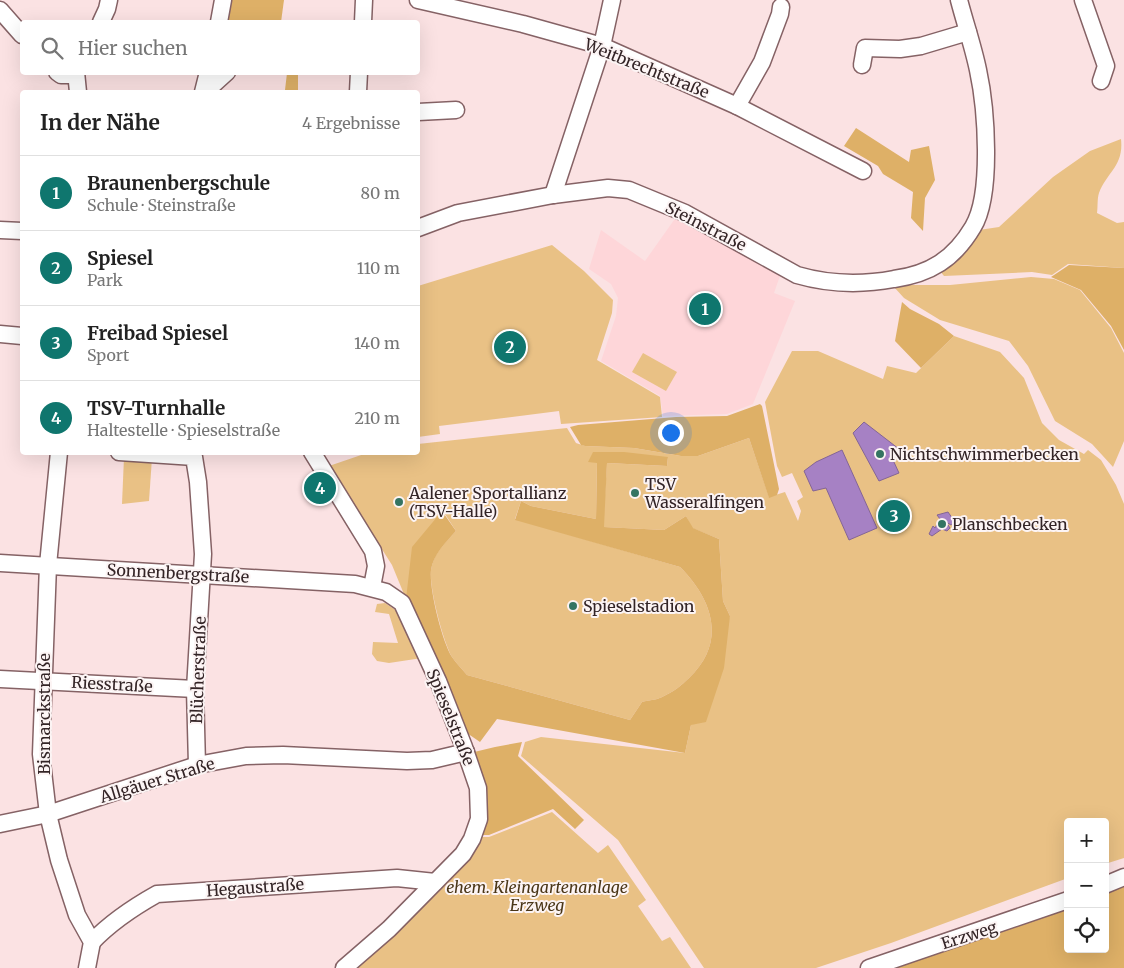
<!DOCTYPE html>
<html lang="de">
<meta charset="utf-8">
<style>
:root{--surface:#fff;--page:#f6f6f6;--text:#222;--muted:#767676;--line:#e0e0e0;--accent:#0f766e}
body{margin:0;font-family:Merriweather,serif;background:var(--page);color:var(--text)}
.controls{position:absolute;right:15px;bottom:15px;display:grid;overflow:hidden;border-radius:5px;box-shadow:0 5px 20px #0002}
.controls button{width:45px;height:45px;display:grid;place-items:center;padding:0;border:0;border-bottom:1px solid var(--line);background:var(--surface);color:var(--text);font:25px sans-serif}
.you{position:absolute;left:670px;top:432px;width:18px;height:18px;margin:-12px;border:4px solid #fff;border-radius:50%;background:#1a73e8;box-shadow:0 0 0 8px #1a73e833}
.badge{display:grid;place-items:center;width:32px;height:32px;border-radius:50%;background:var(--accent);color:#fff;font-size:16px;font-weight:700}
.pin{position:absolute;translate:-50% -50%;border:2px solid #fff;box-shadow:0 1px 5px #0006}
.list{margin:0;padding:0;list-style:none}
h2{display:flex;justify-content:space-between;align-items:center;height:65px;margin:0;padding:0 20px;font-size:21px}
h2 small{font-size:16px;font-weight:400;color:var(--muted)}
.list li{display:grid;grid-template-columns:32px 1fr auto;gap:15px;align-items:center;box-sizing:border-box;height:75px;padding:0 20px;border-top:1px solid var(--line)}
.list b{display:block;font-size:19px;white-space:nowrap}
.list p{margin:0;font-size:16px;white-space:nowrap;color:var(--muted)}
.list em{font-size:16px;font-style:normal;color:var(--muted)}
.icon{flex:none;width:28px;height:28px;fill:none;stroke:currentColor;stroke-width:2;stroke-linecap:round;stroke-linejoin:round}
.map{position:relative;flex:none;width:1124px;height:968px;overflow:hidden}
.search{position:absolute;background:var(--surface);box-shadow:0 5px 20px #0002;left:20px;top:20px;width:400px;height:55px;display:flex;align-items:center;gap:12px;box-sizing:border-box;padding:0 18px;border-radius:5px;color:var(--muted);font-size:19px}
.panel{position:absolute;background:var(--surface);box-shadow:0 5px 20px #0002;left:20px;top:90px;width:400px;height:365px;border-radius:5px}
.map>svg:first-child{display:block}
.built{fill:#fed6d9}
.green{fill:#e9c185}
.forest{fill:#deb067}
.water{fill:#a681c4;stroke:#846595}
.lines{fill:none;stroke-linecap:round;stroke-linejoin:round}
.minor-casing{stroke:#856265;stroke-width:19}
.minor{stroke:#fff;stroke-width:16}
.poi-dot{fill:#347462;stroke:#fcf4f4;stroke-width:2}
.labels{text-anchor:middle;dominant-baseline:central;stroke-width:4;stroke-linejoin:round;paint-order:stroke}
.street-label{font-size:16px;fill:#332426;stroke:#fcf4f4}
.poi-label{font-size:16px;fill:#332426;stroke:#fcf4f4;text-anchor:start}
.park-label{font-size:16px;font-style:italic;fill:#4a3617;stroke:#fcf4f4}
</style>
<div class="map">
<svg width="1124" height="968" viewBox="0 0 1124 968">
<rect width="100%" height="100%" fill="#fbe2e3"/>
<path class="built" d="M 679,213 L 782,270 L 774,293 L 795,301 L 753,404 L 727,414 L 663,416 L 660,396 L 601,361 L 616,316 L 618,298 L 611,284 L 589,269 L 601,230 L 645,261 Z"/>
<g class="green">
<path d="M 1121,139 C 1124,166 1107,172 1099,193 C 1097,199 1098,207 1097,213 L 1117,223 L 1124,222 L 1124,268 L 1068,264 L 1052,275 L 1032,272 L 944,276 L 940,271 L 979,230 L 999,227 L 1053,177 L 1090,151 Z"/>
<path d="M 552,245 L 584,271 L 613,300 L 612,313 L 597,360 L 660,397 L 662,417 L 561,424 L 559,411 L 439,426 L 440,434 L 418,437 L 418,286 Z"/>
<path d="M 1031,277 L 1054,279 L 1080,290 L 1111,328 L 1124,353 L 1124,441 L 1113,467 L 1092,444 L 1055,421 L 1028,366 L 1009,341 L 940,320 L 904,298 L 894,287 L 910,285 L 950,285 Z"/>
<path d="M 954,336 L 1000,352 L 1024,378 L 1042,423 L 1059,440 L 1084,454 L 1088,450 L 1101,460 L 1116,485 L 1124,504 L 1124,858 L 1105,864 L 1105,822 L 1068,822 L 1068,878 L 891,943 L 816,968 L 704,968 L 618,840 L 521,756 L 525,742 L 541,737 L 685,753 L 691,725 L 730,616 L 723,601 L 719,539 L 692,528 L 686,516 L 664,530 L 603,527 L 607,463 L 667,466 L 668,457 L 588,462 L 597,462 L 596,519 L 531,506 L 521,501 L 515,519 L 680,567 C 713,600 727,642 689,678 C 682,685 673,692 664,696 C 658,700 649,700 642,702 L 630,720 L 467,675 C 462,669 456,663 452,657 C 443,641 429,588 431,570 C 433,554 446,542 456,531 L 443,511 L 406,599 L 392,565 L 329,466 L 367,453 L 418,452 L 418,444 L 567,428 L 576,443 L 585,446 L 634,448 L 681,456 L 698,456 L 749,438 L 769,497 L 785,492 L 798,521 L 801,511 L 797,501 L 803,497 L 792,473 L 782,477 L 777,466 L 765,402 L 792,351 L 818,351 L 883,379 L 887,366 L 916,373 Z"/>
<path d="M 643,353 L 677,372 L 666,391 L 632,372 Z"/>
<path d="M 124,457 L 152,458 L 149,501 L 122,504 Z"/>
<path d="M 385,603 L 400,613 L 422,658 L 389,663 L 377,661 L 372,654 L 373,642 L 398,643 L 389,614 L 375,612 L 377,604 Z"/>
<path d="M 552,812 L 598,853 L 608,845 L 646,900 L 638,906 L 662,941 L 670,937 L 691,968 L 349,968 L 477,837 L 489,837 Z"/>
</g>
<g class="forest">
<path d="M 227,0 L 284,0 L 281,22 L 222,22 Z"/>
<path d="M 287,73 L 298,73 L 298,92 L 282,92 L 285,90 Z"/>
<path d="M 856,128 L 909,162 L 911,150 L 929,146 L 935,180 L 925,198 L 923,231 L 911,218 L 913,192 L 883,174 L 878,166 L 844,146 Z"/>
<path d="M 1069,265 L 1124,268 L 1124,350 L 1111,326 L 1081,290 L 1051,277 Z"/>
<path d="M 902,302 L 910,309 L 939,324 L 954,336 L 921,368 L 895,341 Z"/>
<path d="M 760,404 L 762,406 L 779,489 L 777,495 L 769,498 L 749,438 L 698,456 L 681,456 L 634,448 L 585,446 L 581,445 L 570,427 L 578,425 L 676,417 L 727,416 Z"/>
<path d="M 593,452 L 624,452 L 668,457 L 667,466 L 607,463 L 604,527 L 664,530 L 686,516 L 693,528 L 719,539 L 723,601 L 730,616 L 724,668 L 706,722 L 691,725 L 685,753 L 497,719 L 480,742 L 464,731 L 406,599 L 412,547 L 442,511 L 456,531 C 446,542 433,555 431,570 C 429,589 442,641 452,657 C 456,663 462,669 467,675 L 630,720 L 642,702 C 649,700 658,700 664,696 C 673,692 682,685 689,678 C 727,642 713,600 680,567 L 515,520 L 521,501 L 531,506 L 596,519 L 597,463 L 588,462 Z"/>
<path d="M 522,742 L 518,756 L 584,820 L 575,829 L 553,809 L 489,835 L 479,835 L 470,753 L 495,747 Z"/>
<path d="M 1124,884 L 1124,968 L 888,968 L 1068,906 L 1068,949 L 1105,949 L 1105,892 Z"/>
</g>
<g class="water">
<path d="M 864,422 L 899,449 L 893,460 L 899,473 L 879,481 L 853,433 Z"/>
<path d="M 842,450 L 877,528 L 849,540 L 826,488 L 813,491 L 804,471 L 816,462 Z"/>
<path d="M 948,512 L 955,522 L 951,525 L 946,522 L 950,528 L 947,531 L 942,529 L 932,536 L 929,534 L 933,526 L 935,528 L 940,519 L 937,515 Z"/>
</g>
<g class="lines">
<g class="minor-casing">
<g id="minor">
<path d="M 418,0 L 523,24 L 602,46 L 737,106 L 863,171"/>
<path d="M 1083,0 L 1106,66 L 1101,81"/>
<path d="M 0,10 L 22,35"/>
<path d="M 101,22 L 107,9 L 109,0"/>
<path d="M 219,22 L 223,0"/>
<path d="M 363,22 L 364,0"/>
<path d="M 862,65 L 865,48 L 900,49 L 921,46 L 968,32"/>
<path d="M 57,72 L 61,75 L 75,75"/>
<path d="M 76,72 L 78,92"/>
<path d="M 203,92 L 208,72"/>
<path d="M 205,92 L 227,72"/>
<path d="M 358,92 L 359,72"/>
<path d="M 737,106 L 762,62 L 780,14 L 781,7"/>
<path d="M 418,112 L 456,110"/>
<path d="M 553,195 L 602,46 L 612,0"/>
<path d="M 418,228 L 458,213 L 553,195 L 608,188 L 629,190 L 685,213 L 797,275 C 828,284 862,285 894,279 C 930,274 954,259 973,227 C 993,194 986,107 978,70 C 973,46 965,23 959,0"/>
<path d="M 0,230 L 22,231"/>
<path d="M 0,334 L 22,336"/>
<path d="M 59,452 L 48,565 L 41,754 L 48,814 L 59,860 L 77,915 L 92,942 L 87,968"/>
<path d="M 119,452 L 194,457 L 198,482 L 203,554 L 195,689 L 197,765"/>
<path d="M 312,452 L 373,551 L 376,566 L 372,587"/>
<path d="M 0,563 L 355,584 L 386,592 L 402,603 L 438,681 L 464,747 L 478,788 L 479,819 L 472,839 L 463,854 L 389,929 L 344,968"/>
<path d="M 0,679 L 195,689"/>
<path d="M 0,824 L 48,814 L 197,765 L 246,756 L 283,755 L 407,761 L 432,760 L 466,752"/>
<path d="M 1105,885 L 1124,877"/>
<path d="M 92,942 C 111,922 132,908 157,894 L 397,878 L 435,882"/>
<path d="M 869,968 L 1068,900"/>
</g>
</g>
<use href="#minor" class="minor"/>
</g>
<g class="poi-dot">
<circle cx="880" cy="454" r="5"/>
<circle cx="635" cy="493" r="5"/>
<circle cx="399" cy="502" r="5"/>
<circle cx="942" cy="524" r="5"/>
<circle cx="573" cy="606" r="5"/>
</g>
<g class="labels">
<g class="street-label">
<text transform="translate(647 68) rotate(22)">Weitbrechtstraße</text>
<text transform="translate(706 226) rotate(27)">Steinstraße</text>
<text transform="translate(178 573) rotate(3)">Sonnenbergstraße</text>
<text transform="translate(198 670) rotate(-88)">Blücherstraße</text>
<text transform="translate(112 684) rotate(3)">Riesstraße</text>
<text transform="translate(44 714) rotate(-90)">Bismarckstraße</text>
<text transform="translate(451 717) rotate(68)">Spieselstraße</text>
<text transform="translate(157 780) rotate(-17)">Allgäuer Straße</text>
<text transform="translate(255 887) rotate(-4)">Hegaustraße</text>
<text transform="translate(969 935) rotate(-18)">Erzweg</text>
</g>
<g class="poi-label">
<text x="890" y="454">Nichtschwimmerbecken</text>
<text x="645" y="484">TSV<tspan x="645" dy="18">Wasseralfingen</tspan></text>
<text x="409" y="493">Aalener Sportallianz<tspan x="409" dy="18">(TSV-Halle)</tspan></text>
<text x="952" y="524">Planschbecken</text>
<text x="583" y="606">Spieselstadion</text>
</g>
<g class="park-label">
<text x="537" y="887">ehem. Kleingartenanlage<tspan x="537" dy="18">Erzweg</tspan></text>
</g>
</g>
</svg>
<div class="controls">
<button>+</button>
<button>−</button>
<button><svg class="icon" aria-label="locate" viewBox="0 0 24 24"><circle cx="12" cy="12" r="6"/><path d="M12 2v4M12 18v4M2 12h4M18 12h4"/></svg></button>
</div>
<div class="you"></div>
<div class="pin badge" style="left:705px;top:309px">1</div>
<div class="pin badge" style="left:510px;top:347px">2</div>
<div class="pin badge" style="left:894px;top:516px">3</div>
<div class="pin badge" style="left:320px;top:488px">4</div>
<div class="search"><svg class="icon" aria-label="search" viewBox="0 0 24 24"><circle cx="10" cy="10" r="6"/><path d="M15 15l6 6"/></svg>Hier suchen</div>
<section class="panel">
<h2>In der Nähe<small>4 Ergebnisse</small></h2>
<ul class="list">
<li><span class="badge">1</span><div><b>Braunenbergschule</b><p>Schule · Steinstraße</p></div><em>80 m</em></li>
<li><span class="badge">2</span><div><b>Spiesel</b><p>Park</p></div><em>110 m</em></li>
<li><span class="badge">3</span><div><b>Freibad Spiesel</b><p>Sport</p></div><em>140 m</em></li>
<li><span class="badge">4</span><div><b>TSV-Turnhalle</b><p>Haltestelle · Spieselstraße</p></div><em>210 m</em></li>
</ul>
</section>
</div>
